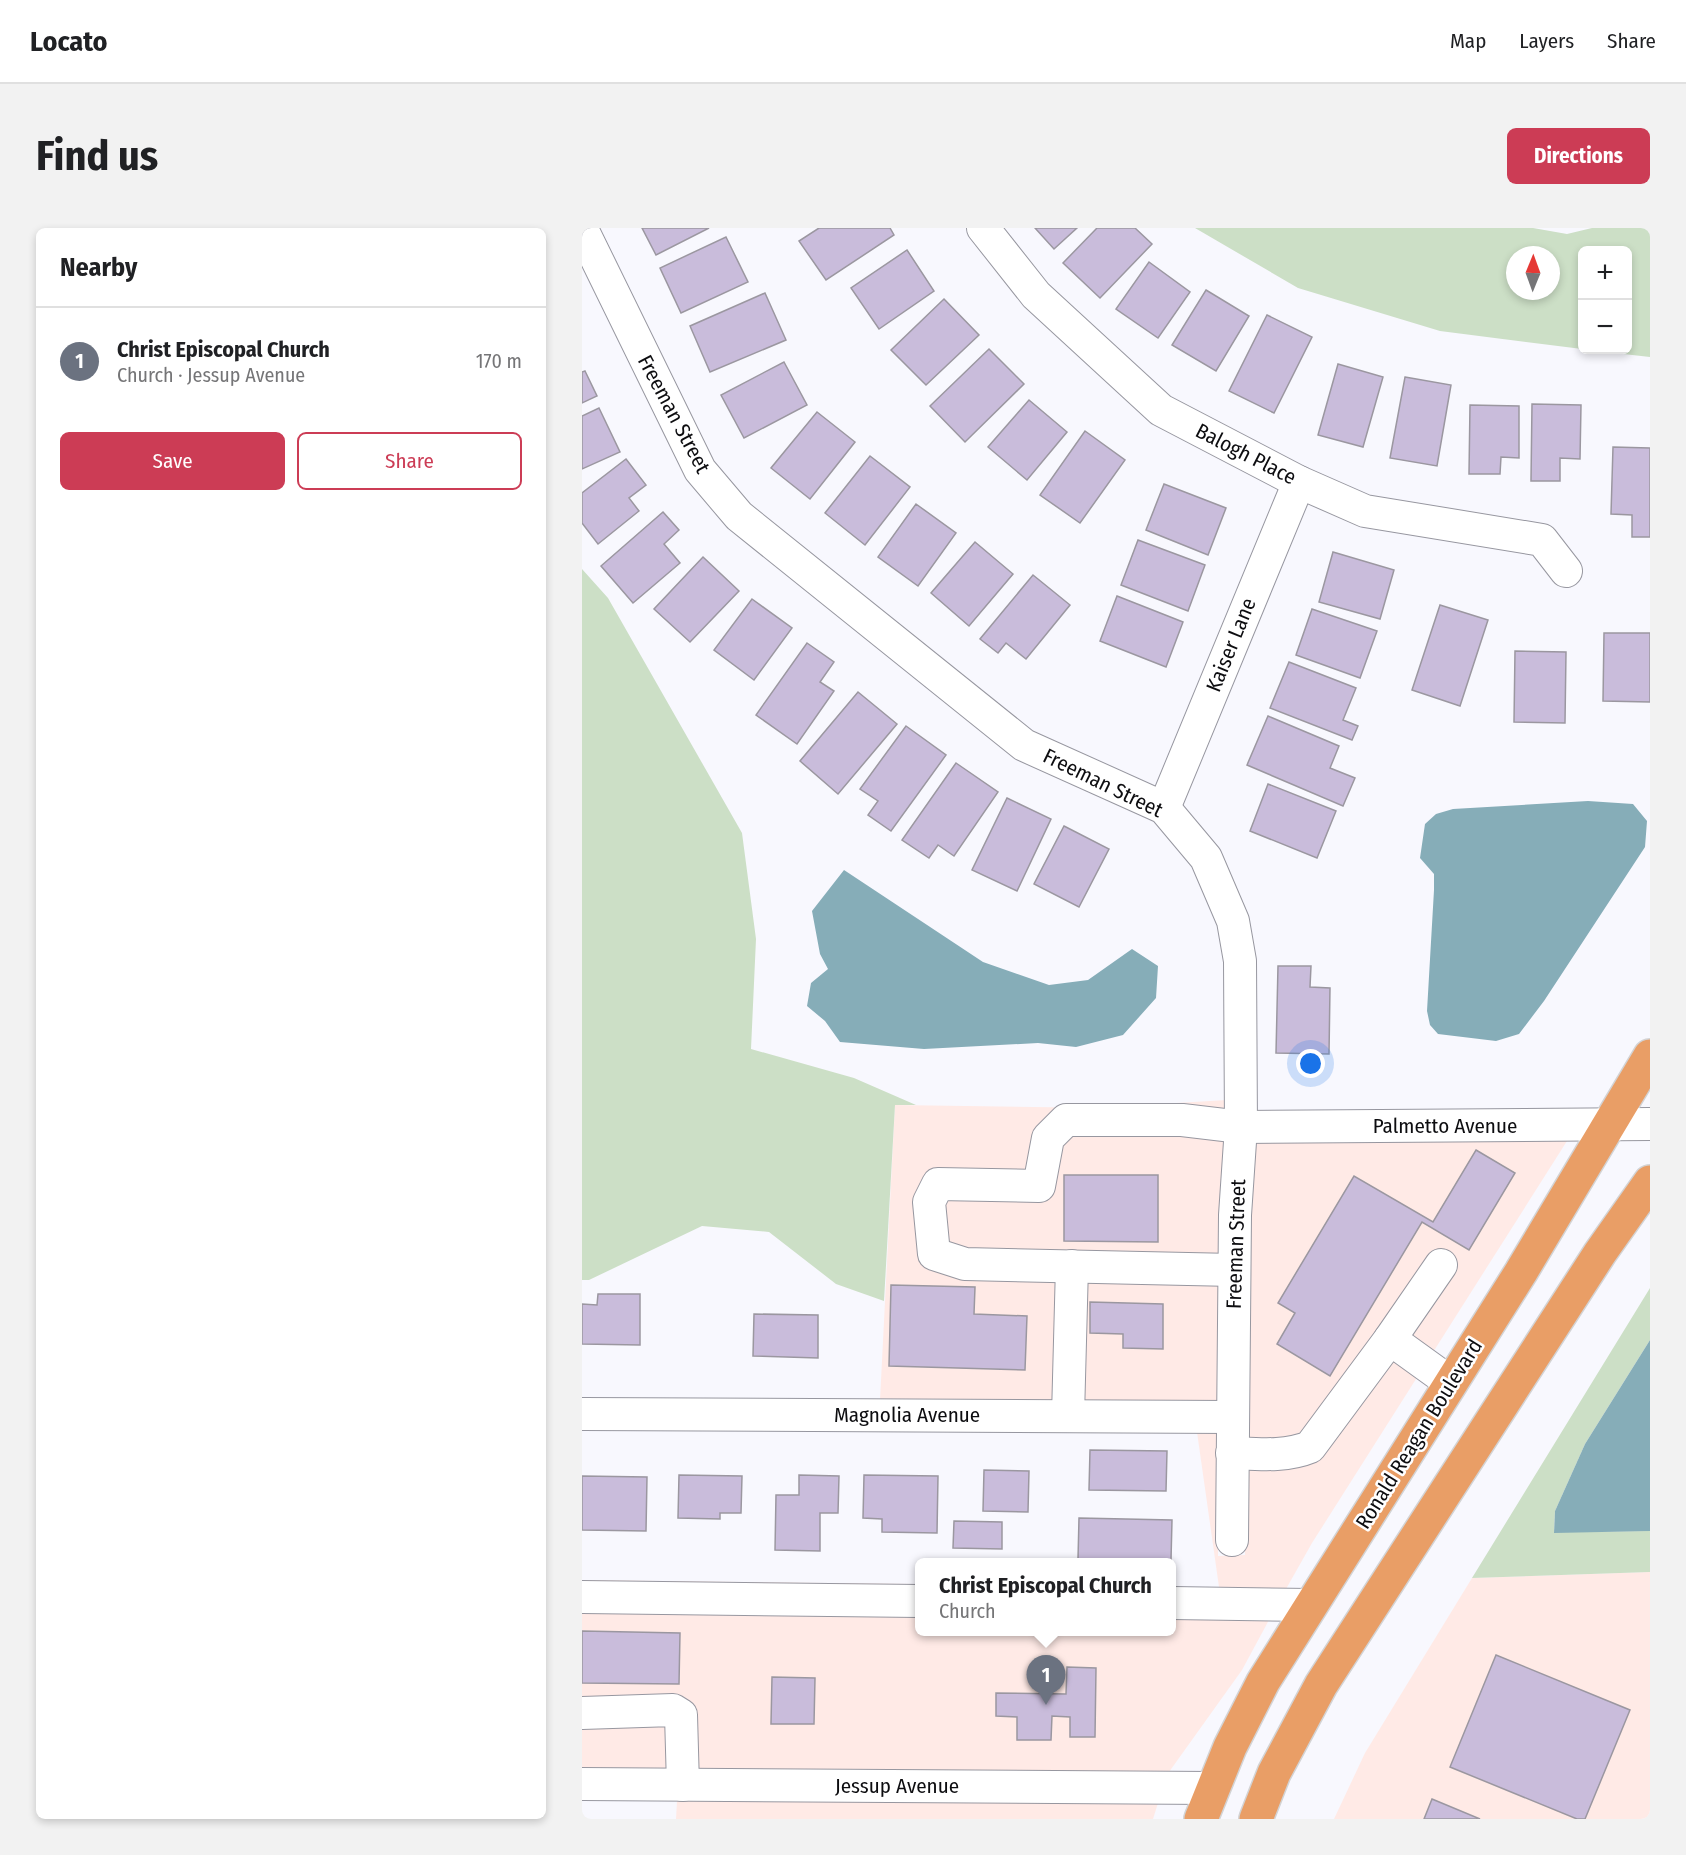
<!DOCTYPE html>
<meta charset="utf-8">
<style>
:root{--surface:#fff;--page:#f2f2f2;--text:#202124;--muted:#757577;--line:#e0e0e0;--accent:#cc3c55}
body{margin:0;font-family:"Fira Sans Condensed",sans-serif;background:var(--page);color:var(--text)}
.controls{position:absolute;right:18px;top:18px;display:grid;overflow:hidden;border-radius:9px;box-shadow:0 3px 9px #0003}
.controls button{width:54px;height:54px;display:grid;place-items:center;padding:0;border:0;border-bottom:2px solid var(--line);background:var(--surface);color:var(--text);font:30px sans-serif}
.compass{position:absolute;left:924px;top:18px;width:54px;height:54px;border-radius:50%;background:var(--surface);box-shadow:0 3px 9px #0003;rotate:1deg}
.you{position:absolute;left:729px;top:836px;width:21px;height:21px;margin:-15px;border:4px solid #fff;border-radius:50%;background:#1a73e8;box-shadow:0 0 0 9px #1a73e833}
.badge{display:grid;place-items:center;width:39px;height:39px;border-radius:50%;background:var(--accent);color:#fff;font-size:20px;font-weight:700}
.pin{position:absolute;translate:-50% -50px;filter:drop-shadow(0 2px 3px #0008)}
.pin::after{content:'';position:absolute;top:32px;width:21px;height:18px;background:inherit;clip-path:polygon(0 0,100% 0,50% 100%)}
.popup{position:absolute;left:333px;top:1330px;width:261px;height:78px;box-sizing:border-box;display:grid;place-content:center;border-radius:9px;background:var(--surface);filter:drop-shadow(0 2px 4px #0005);font-size:20px;white-space:nowrap;color:var(--muted)}
.popup b{font-size:22px;color:var(--text)}
.popup::after{content:'';position:absolute;left:50%;top:100%;margin-left:-12px;border:12px solid transparent;border-top-color:var(--surface)}
.list{margin:0;padding:0;list-style:none}
h2{display:flex;justify-content:space-between;align-items:center;height:78px;margin:0;padding:0 24px;font-size:26px}
h2 small{font-size:20px;font-weight:400;color:var(--muted)}
.list li{display:grid;grid-template-columns:39px 1fr auto;gap:18px;align-items:center;box-sizing:border-box;height:108px;padding:0 24px;border-top:2px solid var(--line)}
.list b{display:block;font-size:22px;white-space:nowrap}
.list p{margin:0;font-size:20px;white-space:nowrap;color:var(--muted)}
.list em{font-size:20px;font-style:normal;color:var(--muted)}
.actions{display:flex;gap:12px;padding:18px 24px}
.actions a{flex:1;padding:14px 0;border:2px solid var(--accent);border-radius:9px;text-align:center;font-size:21px;color:var(--accent)}
.actions .main{background:var(--accent);color:#fff}
.map{position:relative;flex:none;width:1068px;height:1591px;overflow:hidden;border-radius:9px}
header{display:flex;align-items:center;gap:36px;box-sizing:border-box;height:84px;padding:0 30px;background:var(--surface);border-bottom:2px solid var(--line)}
header strong{font-size:28px}
nav{display:flex;gap:33px;margin-inline-start:auto;font-size:21px}
.intro{display:flex;align-items:center;justify-content:space-between;box-sizing:border-box;height:144px;padding:0 36px}
h1{margin:0;font-size:42px}
.button{padding:15px 27px;border-radius:9px;background:var(--accent);color:#fff;font-size:21px;font-weight:700}
main{display:flex;gap:36px;padding:0 36px}
aside{flex:1;background:var(--surface);border-radius:9px;box-shadow:0 3px 9px #0003}
.map>svg:first-child{display:block}
.commercial{fill:#ffeae6}
.green{fill:#ccdfc6;fill-rule:evenodd}
.water{fill:#86adb8}
.building{fill:#c9bcdb;stroke:#9b97a0;stroke-width:1.5}
.lines{fill:none;stroke-linecap:round;stroke-linejoin:round}
.minor-casing{stroke:#9797a0;stroke-width:34}
.major-casing{stroke:#d3d3d4;stroke-width:36}
.minor{stroke:#fff;stroke-width:32}
.major{stroke:#e99e66;stroke-width:33}
.labels{text-anchor:middle;dominant-baseline:central;stroke-width:5;stroke-linejoin:round;paint-order:stroke}
.street-label{font-size:21px;fill:#0d0d10;stroke:#fff}
</style>
<header>
<strong>Locato</strong>
<nav><a>Map</a><a>Layers</a><a>Share</a></nav>
</header>
<div class="intro"><h1>Find us</h1><a class="button">Directions</a></div>
<main>
<aside>
<h2>Nearby<small></small></h2>
<ul class="list">
<li><span class="badge" style="background:#6b7280">1</span><div><b>Christ Episcopal Church</b><p>Church · Jessup Avenue</p></div><em>170 m</em></li>
</ul>
<div class="actions"><a class="main">Save</a><a>Share</a></div>
</aside>
<div class="map">
<svg width="1068" height="1591" viewBox="0 0 1068 1591">
<rect width="100%" height="100%" fill="#f8f8fe"/>
<g class="commercial">
<path d="M 645,872 L 637,1173 L 298,1172 L 313,877 L 593,881 L 594,875 Z"/>
<path d="M 985,913 L 730,1315 L 704,1361 L 590,1360 L 637,1359 L 615,1204 L 636,1204 L 636,1328 L 663,1327 L 666,988 L 671,915 Z"/>
<path d="M 1068,1344 L 1068,1591 L 752,1591 L 783,1525 L 890,1350 Z"/>
<path d="M 0,1352 L 338,1356 L 338,1358 L 0,1354 Z"/>
<path d="M 0,1385 L 338,1388 L 338,1404 L 590,1404 L 590,1391 L 687,1392 L 660,1442 L 587,1544 L 101,1541 L 0,1540 Z"/>
<path d="M 95,1573 L 576,1575 L 571,1591 L 94,1591 Z"/>
</g>
<g class="green">
<path d="M 613,0 L 951,0 L 985,6 L 1010,0 L 1068,0 L 1068,129 L 1006,122 L 1046,122 L 1046,22 L 1000,22 L 1000,121 L 858,103 L 716,60 ZM 933,27 L 969,27 L 969,63 L 933,63 Z"/>
<path d="M 0,341 L 26,370 L 160,605 L 174,711 L 169,821 L 272,850 L 334,877 L 313,877 L 302,1073 L 254,1056 L 187,1004 L 120,998 L 7,1052 L 0,1052 Z"/>
<path d="M 1068,1060 L 1068,1112 L 1003,1216 L 973,1283 L 972,1304 L 1068,1303 L 1068,1344 L 890,1350 Z"/>
</g>
<g class="water">
<path d="M 1006,573 L 1051,576 L 1065,593 L 1063,619 L 962,773 L 937,806 L 914,813 L 856,806 L 848,797 L 845,783 L 852,662 L 852,646 L 838,630 L 843,596 L 854,586 L 871,581 Z"/>
<path d="M 262,642 L 401,734 L 467,757 L 506,752 L 550,721 L 576,738 L 574,770 L 541,807 L 494,819 L 456,815 L 342,821 L 258,814 L 243,793 L 225,778 L 229,755 L 246,741 L 238,726 L 230,683 Z"/>
<path d="M 1068,1112 L 1068,1303 L 972,1305 L 973,1283 L 1003,1216 Z"/>
</g>
<g class="building">
<path d="M 60,0 L 127,0 L 74,27 Z"/>
<path d="M 237,0 L 308,0 L 312,7 L 244,52 L 217,13 Z"/>
<path d="M 453,0 L 495,0 L 472,21 Z"/>
<path d="M 515,0 L 553,0 L 570,16 L 518,70 L 481,35 Z"/>
<path d="M 144,9 L 166,54 L 99,85 L 78,40 Z"/>
<path d="M 325,22 L 352,63 L 297,101 L 269,60 Z"/>
<path d="M 567,34 L 608,64 L 576,110 L 534,81 Z"/>
<path d="M 624,62 L 667,88 L 634,143 L 590,117 Z"/>
<path d="M 183,65 L 204,112 L 128,144 L 108,98 Z"/>
<path d="M 362,71 L 397,107 L 344,157 L 309,122 Z"/>
<path d="M 685,87 L 730,109 L 692,185 L 647,163 Z"/>
<path d="M 407,121 L 442,156 L 383,214 L 348,178 Z"/>
<path d="M 202,134 L 225,177 L 162,210 L 139,167 Z"/>
<path d="M 756,136 L 801,149 L 781,219 L 736,207 Z"/>
<path d="M 3,143 L 15,168 L 0,175 L 0,144 Z"/>
<path d="M 823,149 L 869,157 L 855,238 L 808,230 Z"/>
<path d="M 447,172 L 485,204 L 445,252 L 406,219 Z"/>
<path d="M 950,176 L 999,177 L 998,231 L 978,230 L 978,253 L 949,253 Z"/>
<path d="M 888,177 L 937,178 L 937,230 L 919,229 L 918,246 L 887,246 Z"/>
<path d="M 17,180 L 38,224 L 0,241 L 0,188 Z"/>
<path d="M 235,184 L 273,214 L 228,271 L 189,240 Z"/>
<path d="M 503,203 L 543,232 L 498,295 L 458,267 Z"/>
<path d="M 1031,219 L 1068,220 L 1068,309 L 1050,309 L 1050,287 L 1029,286 Z"/>
<path d="M 288,228 L 328,259 L 283,317 L 243,285 Z"/>
<path d="M 44,231 L 64,257 L 47,270 L 57,283 L 16,316 L 0,295 L 0,265 Z"/>
<path d="M 582,256 L 644,280 L 626,327 L 564,302 Z"/>
<path d="M 334,276 L 374,305 L 336,358 L 296,329 Z"/>
<path d="M 81,284 L 97,302 L 82,316 L 98,335 L 51,375 L 19,338 Z"/>
<path d="M 556,312 L 623,337 L 606,383 L 539,357 Z"/>
<path d="M 393,314 L 431,346 L 387,398 L 349,365 Z"/>
<path d="M 751,324 L 812,342 L 798,391 L 737,374 Z"/>
<path d="M 121,329 L 157,363 L 108,414 L 72,381 Z"/>
<path d="M 451,347 L 488,377 L 444,431 L 424,415 L 416,425 L 398,411 Z"/>
<path d="M 535,368 L 601,394 L 584,439 L 518,413 Z"/>
<path d="M 170,371 L 210,400 L 172,452 L 132,422 Z"/>
<path d="M 858,377 L 906,392 L 878,478 L 830,462 Z"/>
<path d="M 730,381 L 795,403 L 778,450 L 714,427 Z"/>
<path d="M 1022,405 L 1068,405 L 1068,474 L 1021,473 Z"/>
<path d="M 225,415 L 252,434 L 238,454 L 252,463 L 215,516 L 174,487 Z"/>
<path d="M 933,423 L 984,424 L 983,495 L 932,494 Z"/>
<path d="M 707,434 L 774,460 L 761,492 L 776,498 L 770,512 L 688,480 Z"/>
<path d="M 276,464 L 315,496 L 256,566 L 218,533 Z"/>
<path d="M 686,488 L 757,518 L 748,540 L 773,550 L 761,578 L 665,537 Z"/>
<path d="M 324,498 L 364,527 L 309,603 L 286,587 L 296,573 L 278,561 Z"/>
<path d="M 374,535 L 416,564 L 372,628 L 356,617 L 347,630 L 320,612 Z"/>
<path d="M 686,556 L 754,583 L 735,630 L 668,603 Z"/>
<path d="M 425,570 L 469,591 L 435,663 L 390,642 Z"/>
<path d="M 482,598 L 527,621 L 497,679 L 452,656 Z"/>
<path d="M 696,738 L 729,738 L 728,759 L 748,760 L 747,826 L 694,825 Z"/>
<path d="M 894,922 L 933,945 L 887,1022 L 840,994 L 748,1148 L 695,1116 L 713,1085 L 696,1075 L 772,948 L 851,994 Z"/>
<path d="M 482,947 L 576,947 L 576,1014 L 482,1013 Z"/>
<path d="M 309,1057 L 393,1059 L 392,1086 L 445,1088 L 443,1142 L 307,1138 Z"/>
<path d="M 16,1066 L 58,1066 L 58,1117 L 0,1116 L 0,1076 L 15,1077 Z"/>
<path d="M 508,1074 L 581,1076 L 581,1121 L 541,1120 L 541,1106 L 508,1105 Z"/>
<path d="M 172,1086 L 236,1087 L 236,1130 L 171,1128 Z"/>
<path d="M 508,1222 L 585,1223 L 584,1263 L 507,1262 Z"/>
<path d="M 402,1242 L 447,1243 L 446,1284 L 401,1283 Z"/>
<path d="M 97,1247 L 160,1248 L 159,1285 L 138,1285 L 138,1291 L 96,1290 Z"/>
<path d="M 217,1247 L 257,1248 L 256,1285 L 238,1285 L 238,1323 L 193,1322 L 194,1267 L 217,1267 Z"/>
<path d="M 282,1247 L 356,1248 L 355,1305 L 300,1304 L 300,1291 L 281,1290 Z"/>
<path d="M 0,1248 L 65,1249 L 64,1303 L 0,1302 Z"/>
<path d="M 497,1290 L 590,1292 L 589,1332 L 496,1331 Z"/>
<path d="M 372,1293 L 420,1294 L 420,1321 L 371,1320 Z"/>
<path d="M 0,1403 L 98,1405 L 97,1456 L 0,1455 Z"/>
<path d="M 914,1427 L 1048,1482 L 1003,1591 L 995,1591 L 868,1539 Z"/>
<path d="M 485,1439 L 514,1440 L 513,1509 L 488,1509 L 488,1489 L 470,1488 L 469,1512 L 435,1512 L 435,1489 L 414,1488 L 414,1465 L 484,1466 Z"/>
<path d="M 190,1449 L 233,1450 L 232,1496 L 189,1496 Z"/>
<path d="M 850,1571 L 898,1591 L 842,1591 Z"/>
</g>
<g class="lines">
<g class="minor-casing">
<g id="minor">
<path d="M 401,0 L 454,67 L 579,182 L 717,254 L 783,283 L 960,312 L 984,343"/>
<path d="M 0,1 L 118,242 L 157,288 L 442,517 L 582,580 L 624,630 L 651,693 L 658,733 L 659,899 L 653,987 L 650,1312"/>
<path d="M 582,580 L 717,254"/>
<path d="M 652,1042 L 383,1036 L 352,1026 L 347,974 L 356,956 L 457,958 L 466,910 L 484,892 L 600,892 L 659,899 L 1068,896"/>
<path d="M 808,1111 L 859,1037"/>
<path d="M 0,1186 L 650,1189"/>
<path d="M 486,1188 L 490,1038"/>
<path d="M 650,1225 C 676,1226 704,1229 728,1219 L 808,1111 L 869,1155"/>
<path d="M 0,1369 L 338,1373"/>
<path d="M 590,1375 L 728,1377"/>
<path d="M 0,1485 L 91,1482 L 99,1487 L 101,1557"/>
<path d="M 0,1556 L 630,1560"/>
</g>
</g>
<g class="major-casing">
<g id="major">
<path d="M 619,1591 L 648,1519 L 681,1454 L 939,1044 L 1068,828"/>
<path d="M 674,1591 L 692,1545 L 739,1457 L 1018,1025 L 1068,954"/>
</g>
</g>
<use href="#minor" class="minor"/>
<use href="#major" class="major"/>
</g>
<g class="labels">
<g class="street-label">
<text transform="translate(92 186) rotate(62)">Freeman Street</text>
<text transform="translate(664 226) rotate(27)">Balogh Place</text>
<text transform="translate(649 417) rotate(-68)">Kaiser Lane</text>
<text transform="translate(521 555) rotate(26)">Freeman Street</text>
<text x="863" y="898">Palmetto Avenue</text>
<text transform="translate(654 1016) rotate(-88)">Freeman Street</text>
<text x="325" y="1187">Magnolia Avenue</text>
<text transform="translate(837 1206) rotate(-58)">Ronald Reagan Boulevard</text>
<text x="315" y="1558">Jessup Avenue</text>
</g>
</g>
</svg>
<div class="controls">
<button>+</button>
<button>−</button>
</div>
<svg class="compass" viewBox="-18 -18 36 36"><path d="M0-13l5 13h-10z" fill="#e53935"/><path d="M0 13l5-13h-10z" fill="#757577"/></svg>
<div class="you"></div>
<div class="pin badge" style="left:464px;top:1477px;background:#6b7280">1</div>
<div class="popup"><b>Christ Episcopal Church</b>Church</div>
</div>
</main>
